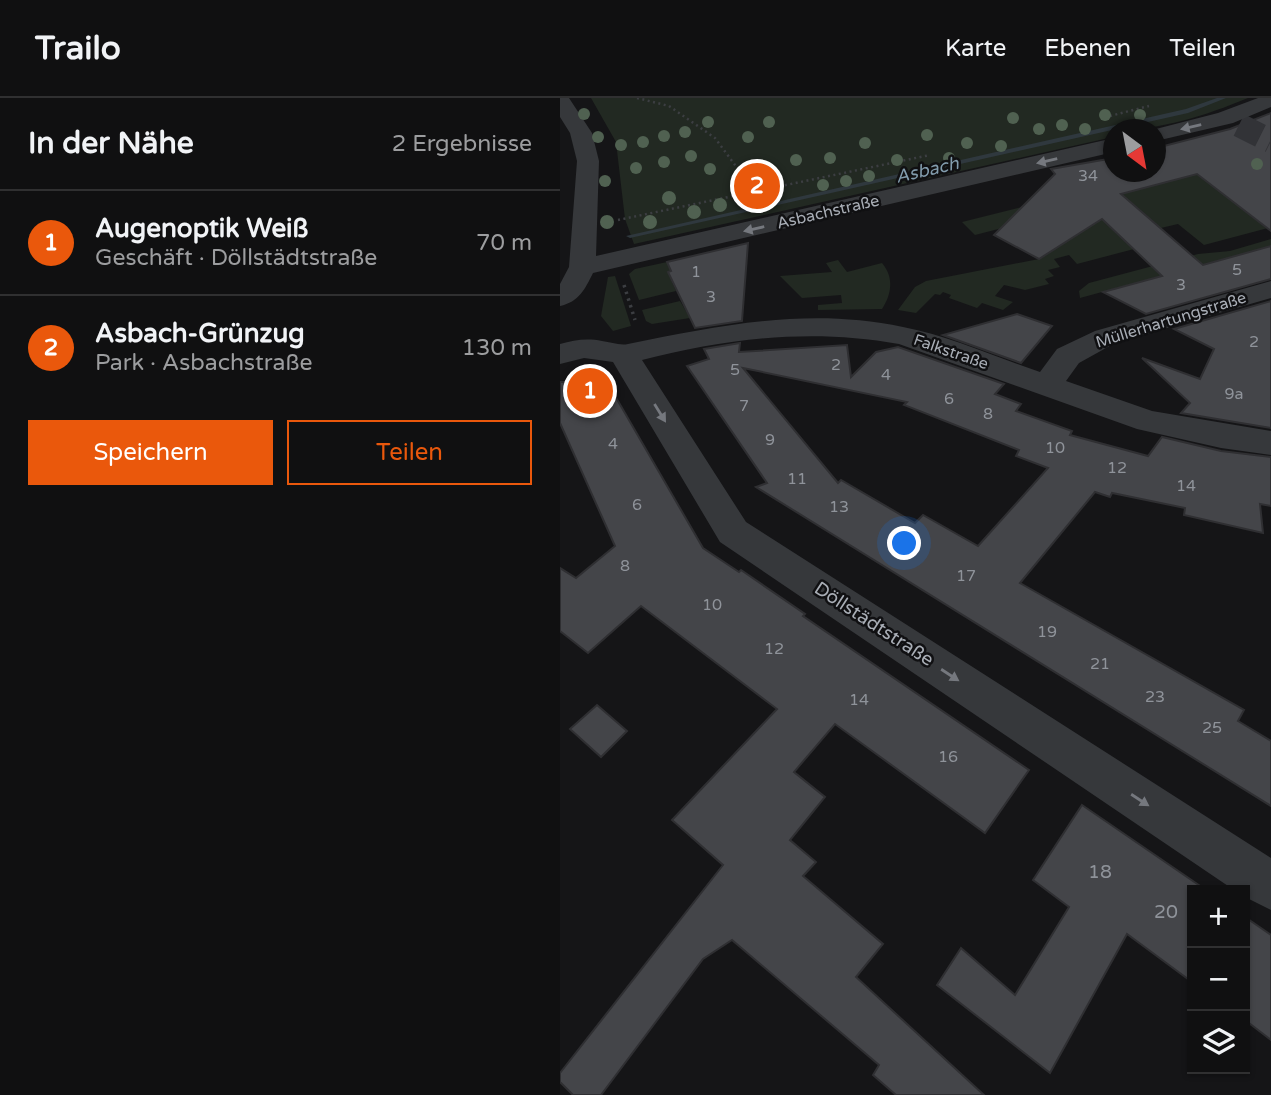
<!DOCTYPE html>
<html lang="de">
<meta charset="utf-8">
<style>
:root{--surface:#101011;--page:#19191a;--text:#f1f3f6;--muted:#9c9d9f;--line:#303031;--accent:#ea580c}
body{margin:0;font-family:"Varela Round",sans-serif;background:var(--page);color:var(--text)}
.controls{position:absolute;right:21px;bottom:21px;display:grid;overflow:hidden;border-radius:0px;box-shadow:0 2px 5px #0004}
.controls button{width:63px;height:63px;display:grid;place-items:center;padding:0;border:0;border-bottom:2px solid var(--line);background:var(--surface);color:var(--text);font:35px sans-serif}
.compass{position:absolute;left:543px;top:21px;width:63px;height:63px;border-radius:50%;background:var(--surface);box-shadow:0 2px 5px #0004;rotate:148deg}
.you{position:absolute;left:345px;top:446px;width:24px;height:24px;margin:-18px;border:5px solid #fff;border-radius:50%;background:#1a73e8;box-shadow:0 0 0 10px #1a73e833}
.badge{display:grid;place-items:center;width:46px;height:46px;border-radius:50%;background:var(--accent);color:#fff;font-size:23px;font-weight:700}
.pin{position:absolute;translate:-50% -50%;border:4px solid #fff;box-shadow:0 2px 7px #0006}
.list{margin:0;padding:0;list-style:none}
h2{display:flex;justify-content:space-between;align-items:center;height:91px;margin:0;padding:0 28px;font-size:30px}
h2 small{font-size:23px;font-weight:400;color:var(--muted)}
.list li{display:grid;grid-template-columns:46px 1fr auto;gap:21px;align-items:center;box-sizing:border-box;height:105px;padding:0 28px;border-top:2px solid var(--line)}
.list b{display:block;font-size:26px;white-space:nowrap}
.list p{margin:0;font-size:23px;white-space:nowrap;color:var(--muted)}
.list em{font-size:23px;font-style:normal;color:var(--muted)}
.actions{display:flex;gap:14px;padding:21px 28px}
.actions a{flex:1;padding:16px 0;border:2px solid var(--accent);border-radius:0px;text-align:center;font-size:24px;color:var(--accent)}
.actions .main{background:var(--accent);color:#fff}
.icon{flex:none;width:38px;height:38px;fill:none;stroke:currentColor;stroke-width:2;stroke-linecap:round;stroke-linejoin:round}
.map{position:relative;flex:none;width:711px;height:997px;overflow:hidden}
header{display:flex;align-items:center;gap:42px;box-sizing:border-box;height:98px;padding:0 35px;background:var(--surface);border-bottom:2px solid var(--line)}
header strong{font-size:33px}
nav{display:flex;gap:38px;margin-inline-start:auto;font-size:24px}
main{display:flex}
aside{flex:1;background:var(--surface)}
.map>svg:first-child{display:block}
.green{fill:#222922}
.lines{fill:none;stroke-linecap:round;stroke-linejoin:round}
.stream{fill:#2f383e;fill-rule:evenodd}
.building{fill:#444549;stroke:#2f2f32;stroke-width:2;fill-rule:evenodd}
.minor-tunnel{stroke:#323337;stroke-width:24;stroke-dasharray:24 11;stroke-linecap:butt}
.path-far1{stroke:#3c3e42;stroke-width:2.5;stroke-dasharray:2 3.5;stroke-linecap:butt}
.path{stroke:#3c3e42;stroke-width:3.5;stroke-dasharray:2.5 4.5;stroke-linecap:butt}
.minor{fill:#36383b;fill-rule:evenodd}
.tree{fill:#506151}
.oneway{fill:#75787e}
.labels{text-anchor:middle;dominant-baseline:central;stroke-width:5;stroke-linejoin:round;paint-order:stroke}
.number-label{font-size:16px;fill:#8f939a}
.far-street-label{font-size:16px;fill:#a8adb5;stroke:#101012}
.far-water-label{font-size:18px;font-style:italic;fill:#829cad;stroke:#101012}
.street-label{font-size:19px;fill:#a8adb5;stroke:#101012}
.near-number-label{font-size:19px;fill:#8f939a}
</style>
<header>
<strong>Trailo</strong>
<nav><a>Karte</a><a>Ebenen</a><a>Teilen</a></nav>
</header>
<main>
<aside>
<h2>In der Nähe<small>2 Ergebnisse</small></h2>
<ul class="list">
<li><span class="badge">1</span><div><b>Augenoptik Weiß</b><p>Geschäft · Döllstädtstraße</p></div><em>70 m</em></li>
<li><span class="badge">2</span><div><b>Asbach-Grünzug</b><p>Park · Asbachstraße</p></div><em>130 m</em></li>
</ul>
<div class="actions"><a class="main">Speichern</a><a>Teilen</a></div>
</aside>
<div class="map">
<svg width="711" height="997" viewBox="0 0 711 997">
<rect width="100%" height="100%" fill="#151517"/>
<g class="green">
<path d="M 31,0 L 688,0 C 644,18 602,32 554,32 L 553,39 L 74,146 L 65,121 L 56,44 Z"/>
<path d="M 710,71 L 711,106 L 708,130 L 644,147 L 618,126 L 562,139 L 574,151 L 517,166 L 509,157 L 494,161 L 500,169 L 488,172 L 494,178 L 485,181 L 489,186 L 465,192 L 444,187 L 435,198 L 453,204 L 443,212 L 422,205 L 417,210 L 389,200 L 391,197 L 383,194 L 380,197 L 375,196 L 356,215 L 338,212 L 355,189 L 366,183 L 479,161 L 492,152 L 450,128 L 415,137 L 402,124 L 522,94 L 561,96 L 634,76 Z"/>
<path d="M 711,141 L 711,148 L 520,200 L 519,193 L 529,185 L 638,156 L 670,153 Z"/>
<path d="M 278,162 L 287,174 L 322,165 C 334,179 332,196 322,211 L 258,212 L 258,207 L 282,205 L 281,197 L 242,200 L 220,178 L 272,174 L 266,165 Z"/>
<path d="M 107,164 L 111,174 L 108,175 L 116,193 L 79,202 L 69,176 L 75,171 Z"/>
<path d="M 55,178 L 71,228 L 53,233 L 41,218 L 48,179 Z"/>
<path d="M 120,203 L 130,220 L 92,226 L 86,223 L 82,212 Z"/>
</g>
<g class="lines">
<path class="stream" d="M 657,0 L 666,0 L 628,15 L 70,140 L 66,138 L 626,11 Z"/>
</g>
<g class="building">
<path d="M 711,15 L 711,133 L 637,76 L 561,96 L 643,167 L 711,148 L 711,181 L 586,216 L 543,194 L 602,178 L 542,121 L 479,161 L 434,137 L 495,76 L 491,71 L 554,60 L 554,74 L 596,74 L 596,50 L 670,31 Z"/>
<path d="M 188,145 L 182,223 L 135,230 L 108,174 L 111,173 L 107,164 Z"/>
<path d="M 711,203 L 711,330 L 621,315 L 630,305 L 582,260 L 640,281 L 654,251 L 614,231 Z"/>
<path d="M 457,216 L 492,228 L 461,265 L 383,237 Z"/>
<path d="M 180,245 L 179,254 L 287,247 L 291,279 L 316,254 L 338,249 L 444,286 L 435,296 L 461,306 L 456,313 L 512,333 L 510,337 L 588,358 L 602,339 L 661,353 L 711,359 L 711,408 L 700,406 L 703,435 L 624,417 L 625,410 L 552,395 L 550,399 L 535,394 L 460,485 L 684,612 L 678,623 L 711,643 L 711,708 L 196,389 L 207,385 L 127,268 L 149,261 L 144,251 ZM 183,270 L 347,304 L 344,307 L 459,352 L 456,358 L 488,370 L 418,448 L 363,417 L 355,425 L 281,382 L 278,385 Z"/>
<path d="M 0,284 L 47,284 L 143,450 L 179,474 L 181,472 L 245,516 L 243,518 L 469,672 L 425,735 L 275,626 L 234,674 L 265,699 L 230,742 L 256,764 L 243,778 L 323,846 L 296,879 L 424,997 L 336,997 L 313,977 L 319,967 L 172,842 L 143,861 L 41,997 L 13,997 L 0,984 L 0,975 L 163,767 L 112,722 L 217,611 L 81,508 L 28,555 L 0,533 L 0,470 L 16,480 L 55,448 L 0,325 Z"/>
<path d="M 37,607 L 67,633 L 41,659 L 10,631 Z"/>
<path d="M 522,707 L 646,792 L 632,792 L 632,884 L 567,836 L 490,975 L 377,887 L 401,850 L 455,897 L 509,809 L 473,782 Z"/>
<path d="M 685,819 L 711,837 L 711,942 L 685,922 Z"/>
</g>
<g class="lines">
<path class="minor-tunnel" d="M 679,27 L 711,43"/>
<g class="path-far1">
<path d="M 77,0 L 109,8 L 155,40 L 195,94"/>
<path d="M 550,18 L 589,8"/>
<path d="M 58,122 L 370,57"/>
</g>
<path class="path" d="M 64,187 L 75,222"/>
<g class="minor">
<path d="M 0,0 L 9,0 L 32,35 L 39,63 L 36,158 L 554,40 L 554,54 L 33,175 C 25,191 19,204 0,208 L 0,186 L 9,169 L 17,63 L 10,35 L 0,19 Z"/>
<path d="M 698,0 L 711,0 L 711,9 L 673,25 L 596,43 L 596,32 L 592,32 L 658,15 Z"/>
<path d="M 711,183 L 711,200 L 555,245 L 519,265 L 506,283 L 592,313 L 711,333 L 711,357 L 661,350 L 577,331 L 339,246 C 252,230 167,240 82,262 L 186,424 L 711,760 L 711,812 L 685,799 L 685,792 L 674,792 L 160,444 L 53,264 L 24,260 L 0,266 L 0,246 C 14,242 27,240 42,243 C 51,244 60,248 68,246 C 161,227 249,209 343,229 C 390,238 435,259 480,274 L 497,251 L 535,233 Z"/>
</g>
</g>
<g class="tree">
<circle cx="24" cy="16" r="6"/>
<circle cx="545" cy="17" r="6"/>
<circle cx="580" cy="17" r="6"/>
<circle cx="453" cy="20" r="6"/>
<circle cx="148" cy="24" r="6"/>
<circle cx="209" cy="24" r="6"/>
<circle cx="502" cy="27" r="6"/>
<circle cx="479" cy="31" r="6"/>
<circle cx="525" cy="31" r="6"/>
<circle cx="125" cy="34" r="6"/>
<circle cx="367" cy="37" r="6"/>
<circle cx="104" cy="38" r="6"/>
<circle cx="38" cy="39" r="6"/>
<circle cx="188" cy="39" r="6"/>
<circle cx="83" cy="44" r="6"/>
<circle cx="305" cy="45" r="6"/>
<circle cx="407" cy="45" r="6"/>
<circle cx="61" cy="47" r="6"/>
<circle cx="441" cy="48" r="6"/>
<circle cx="131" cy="58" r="6"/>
<circle cx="270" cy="60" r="6"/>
<circle cx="389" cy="60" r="6"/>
<circle cx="236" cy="62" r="6"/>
<circle cx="337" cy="62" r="6"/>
<circle cx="104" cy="64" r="6"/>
<circle cx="697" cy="66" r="6"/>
<circle cx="76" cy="70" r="6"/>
<circle cx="150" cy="71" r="6"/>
<circle cx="309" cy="78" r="6"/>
<circle cx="45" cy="83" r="6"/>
<circle cx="286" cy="83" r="6"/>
<circle cx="216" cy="87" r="6"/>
<circle cx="263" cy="87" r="6"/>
<circle cx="180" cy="88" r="6"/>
<circle cx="109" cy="100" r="7"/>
<circle cx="160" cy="107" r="7"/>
<circle cx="134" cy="114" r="7"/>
<circle cx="47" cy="124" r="7"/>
<circle cx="90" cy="124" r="7"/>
</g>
<defs><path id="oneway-solid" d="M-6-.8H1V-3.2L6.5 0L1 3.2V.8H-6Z" transform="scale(1.75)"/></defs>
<g class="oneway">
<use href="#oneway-solid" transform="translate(631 29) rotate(167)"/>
<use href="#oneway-solid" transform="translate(487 63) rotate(167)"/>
<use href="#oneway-solid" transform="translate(194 131) rotate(167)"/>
<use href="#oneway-solid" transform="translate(100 315) rotate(58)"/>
<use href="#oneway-solid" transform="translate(390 577) rotate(33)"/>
<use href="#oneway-solid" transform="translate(580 702) rotate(33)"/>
</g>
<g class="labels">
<g class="number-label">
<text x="528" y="78">34</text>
<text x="677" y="172">5</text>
<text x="136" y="174">1</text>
<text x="621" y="187">3</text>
<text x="151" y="199">3</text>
<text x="694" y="244">2</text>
<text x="276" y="267">2</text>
<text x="175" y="272">5</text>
<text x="326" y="277">4</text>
<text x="674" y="296">9a</text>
<text x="389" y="301">6</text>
<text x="184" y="308">7</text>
<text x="428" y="316">8</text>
<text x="210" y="342">9</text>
<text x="53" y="346">4</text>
<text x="495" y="350">10</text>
<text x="557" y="370">12</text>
<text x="237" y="381">11</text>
<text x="626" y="388">14</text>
<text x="77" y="407">6</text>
<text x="279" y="409">13</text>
<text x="65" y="468">8</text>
<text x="406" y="478">17</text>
<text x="152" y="507">10</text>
<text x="487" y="534">19</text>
<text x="214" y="551">12</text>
<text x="540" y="566">21</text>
<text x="595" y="599">23</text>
<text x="299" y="602">14</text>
<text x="652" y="630">25</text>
<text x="388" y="659">16</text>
</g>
<g class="far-street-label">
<text transform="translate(268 114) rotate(-13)">Asbachstraße</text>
<text transform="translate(611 222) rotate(-17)">Müllerhartungstraße</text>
<text transform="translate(391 254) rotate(19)">Falkstraße</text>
</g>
<g class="far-water-label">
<text transform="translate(367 72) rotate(-13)">Asbach</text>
</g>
<g class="street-label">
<text transform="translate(314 526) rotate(33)">Döllstädtstraße</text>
</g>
<g class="near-number-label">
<text x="540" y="774">18</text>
<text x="606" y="814">20</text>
</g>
</g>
</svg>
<div class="controls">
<button>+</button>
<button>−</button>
<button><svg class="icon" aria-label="layers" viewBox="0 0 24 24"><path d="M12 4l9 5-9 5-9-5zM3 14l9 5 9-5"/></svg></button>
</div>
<svg class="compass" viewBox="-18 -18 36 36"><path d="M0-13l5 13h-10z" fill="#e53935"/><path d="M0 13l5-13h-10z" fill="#9c9d9f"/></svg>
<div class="you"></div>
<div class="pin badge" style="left:30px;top:293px">1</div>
<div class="pin badge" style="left:197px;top:88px">2</div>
</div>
</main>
